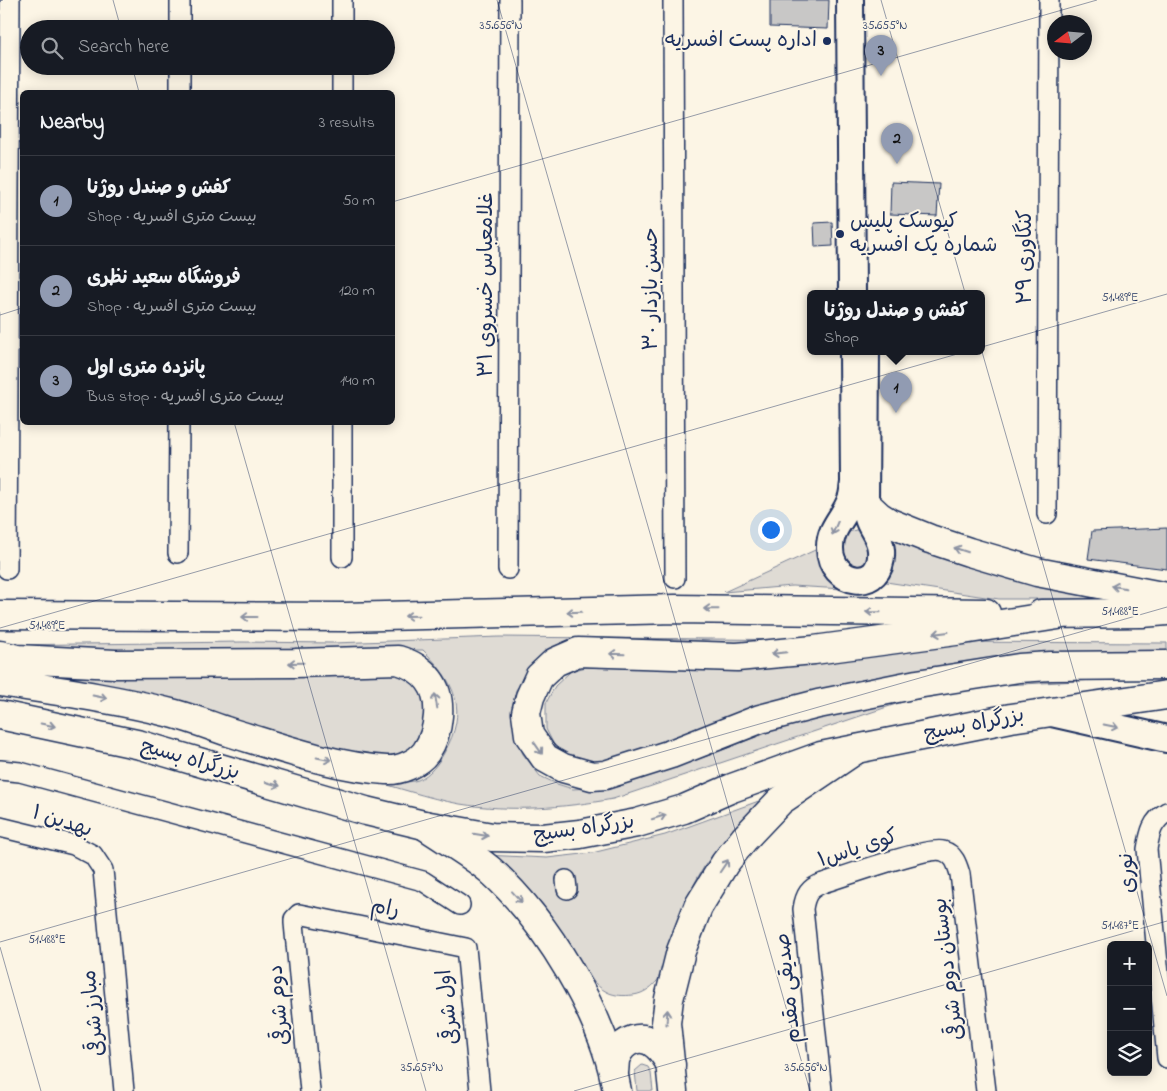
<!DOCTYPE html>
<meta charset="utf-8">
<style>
:root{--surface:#171b24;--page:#20242c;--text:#f1f3f6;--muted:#9ea1a6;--line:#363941;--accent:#919bb2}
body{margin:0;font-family:"Indie Flower","Playpen Sans Arabic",sans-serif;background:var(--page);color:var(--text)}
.controls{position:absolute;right:15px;bottom:15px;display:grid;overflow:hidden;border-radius:8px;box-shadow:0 2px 12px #0003}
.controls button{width:45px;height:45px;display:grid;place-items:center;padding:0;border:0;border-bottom:1px solid var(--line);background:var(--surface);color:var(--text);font:25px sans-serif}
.compass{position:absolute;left:1047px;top:15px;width:45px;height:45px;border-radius:50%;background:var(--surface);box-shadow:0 2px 12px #0003;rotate:254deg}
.you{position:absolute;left:770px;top:529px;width:18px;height:18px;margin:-12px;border:4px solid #fff;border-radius:50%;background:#1a73e8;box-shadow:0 0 0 8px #1a73e833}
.badge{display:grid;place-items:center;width:32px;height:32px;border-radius:50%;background:var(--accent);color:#111;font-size:16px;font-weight:700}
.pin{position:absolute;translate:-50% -41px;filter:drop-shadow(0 1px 2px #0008)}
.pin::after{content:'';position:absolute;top:26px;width:18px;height:15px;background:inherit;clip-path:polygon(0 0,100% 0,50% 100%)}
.popup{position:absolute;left:807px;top:290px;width:178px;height:65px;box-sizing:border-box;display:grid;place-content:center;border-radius:8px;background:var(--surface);filter:drop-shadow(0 1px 4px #0005);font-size:16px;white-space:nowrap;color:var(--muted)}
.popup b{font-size:19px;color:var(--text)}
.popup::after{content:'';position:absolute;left:50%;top:100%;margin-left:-10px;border:10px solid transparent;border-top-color:var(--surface)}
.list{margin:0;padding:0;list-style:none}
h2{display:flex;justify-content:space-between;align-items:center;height:65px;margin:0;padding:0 20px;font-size:21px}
h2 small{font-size:16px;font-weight:400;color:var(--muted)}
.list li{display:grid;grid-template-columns:32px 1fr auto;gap:15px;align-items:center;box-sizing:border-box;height:90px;padding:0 20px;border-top:1px solid var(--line)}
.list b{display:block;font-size:19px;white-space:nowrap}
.list p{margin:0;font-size:16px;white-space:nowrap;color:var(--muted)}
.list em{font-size:16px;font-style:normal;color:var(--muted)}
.icon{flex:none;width:28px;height:28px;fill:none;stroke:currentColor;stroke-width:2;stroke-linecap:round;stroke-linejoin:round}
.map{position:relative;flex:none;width:1167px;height:1091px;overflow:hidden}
.search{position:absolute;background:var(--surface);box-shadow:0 2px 12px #0003;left:20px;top:20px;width:375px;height:55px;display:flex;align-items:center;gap:12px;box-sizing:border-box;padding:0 18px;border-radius:28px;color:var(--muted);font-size:19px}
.panel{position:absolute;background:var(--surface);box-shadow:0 2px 12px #0003;left:20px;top:90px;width:375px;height:335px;border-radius:8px}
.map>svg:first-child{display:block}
.green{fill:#dfdbd4;stroke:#7d8599}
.building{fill:#c8c7c6;stroke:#1b2f5e}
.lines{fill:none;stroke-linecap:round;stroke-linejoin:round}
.street-casing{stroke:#1b2f5e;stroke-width:22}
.secondary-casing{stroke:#1b2f5e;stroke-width:30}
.primary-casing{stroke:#1b2f5e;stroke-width:31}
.highway-casing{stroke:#1b2f5e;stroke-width:31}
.street{stroke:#fcf5e5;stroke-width:19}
.secondary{stroke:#fcf5e5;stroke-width:26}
.primary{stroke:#fcf5e5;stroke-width:28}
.highway{stroke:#fcf5e5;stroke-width:28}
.oneway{stroke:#8c92a2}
.ticks{fill:none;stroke:#1b2f5e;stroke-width:1;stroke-opacity:0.45}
.poi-dot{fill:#1b2f5e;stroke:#fcf5e5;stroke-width:2}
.labels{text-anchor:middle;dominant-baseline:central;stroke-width:4;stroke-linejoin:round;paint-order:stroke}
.poi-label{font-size:21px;fill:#1b2f5e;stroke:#fcf5e5;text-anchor:end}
.street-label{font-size:21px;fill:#1b2f5e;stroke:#fcf5e5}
.ticks-label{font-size:12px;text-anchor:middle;fill:#1b2f5e;stroke:#fcf5e5;stroke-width:4;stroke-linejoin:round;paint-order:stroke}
</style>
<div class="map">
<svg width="1167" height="1091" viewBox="0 0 1167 1091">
<rect width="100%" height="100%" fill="#fcf5e5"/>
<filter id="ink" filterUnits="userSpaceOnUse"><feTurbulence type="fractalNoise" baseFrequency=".02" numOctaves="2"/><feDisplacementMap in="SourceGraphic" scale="10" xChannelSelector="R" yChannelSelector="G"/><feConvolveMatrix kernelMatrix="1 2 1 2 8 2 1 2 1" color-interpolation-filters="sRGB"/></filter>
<g filter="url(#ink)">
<g class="green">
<path d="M 881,529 L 1145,599 L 999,599 L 886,582 L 896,556 L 888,544 Z"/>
<path d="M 856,530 L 862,531 L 874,550 C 864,565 864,568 846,564 L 838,543 L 845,533 Z"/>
<path d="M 826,545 L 860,590 L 792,586 L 724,592 Z"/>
<path d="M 499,637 L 815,640 L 717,648 L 632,644 L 524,678 L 516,690 L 512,707 L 515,735 L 523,754 L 540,776 L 557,784 L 573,789 L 589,788 L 626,782 L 707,756 L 805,718 L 1036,674 L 1167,676 L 988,686 L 902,702 L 613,799 C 563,808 510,812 460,804 C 427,798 393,786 360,777 C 374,779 406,785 418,780 C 430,775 438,764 444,753 C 469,710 455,682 423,650 L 59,651 L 0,645 L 242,642 L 334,643 Z"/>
<path d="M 928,642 L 1167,643 L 1167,656 L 951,668 L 825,688 L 754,710 L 604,765 L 568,758 L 553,743 L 546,729 L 546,703 L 555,686 L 571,671 L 586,667 L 693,669 Z"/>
<path d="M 399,672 L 409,677 L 417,687 L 424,702 L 424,720 L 419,743 L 397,759 L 364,758 L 52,678 Z"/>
<path d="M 767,798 C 742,822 715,846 698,877 C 686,899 677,925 669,948 C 666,957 664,968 660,977 C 654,986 644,994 633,995 C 624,996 615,996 607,992 C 584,981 564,934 549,913 C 533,889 508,871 484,855 L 547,858 L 592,853 L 665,835 Z"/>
<path d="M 642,1065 L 648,1067 L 651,1073 L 653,1091 L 637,1091 L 635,1071 Z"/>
</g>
<g class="building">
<path d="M 770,0 L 829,0 L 828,29 L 770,27 Z"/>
<path d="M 891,182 L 939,184 L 937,216 L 890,214 Z"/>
<path d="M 832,222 L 833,246 L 815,247 L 814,223 Z"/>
<path d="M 1167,528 L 1167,569 L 1088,559 L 1092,531 Z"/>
</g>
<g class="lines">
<g class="street-casing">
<g id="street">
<path d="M 342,0 L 342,29"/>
<path d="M 673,0 L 675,578"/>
<path d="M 180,29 L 180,0"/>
<path d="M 342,66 L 342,92"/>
<path d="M 180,92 L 180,66"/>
<path d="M 342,422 L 342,557"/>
<path d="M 1047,514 L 1049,0"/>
<path d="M 178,553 L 179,422"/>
<path d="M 7,569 L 10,0"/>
<path d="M 508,569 L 510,0"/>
<path d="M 0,770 L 20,772 L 423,881 L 460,905"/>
<path d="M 1167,812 C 1152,821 1150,832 1147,849 L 1167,1058"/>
<path d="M 0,827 L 74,845 L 93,855 L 103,870 L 124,1091"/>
<path d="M 566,880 L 567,889"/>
<path d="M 310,1091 L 294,923 L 294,919 L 299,914 L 466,948 L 480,1091"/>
<path d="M 822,1091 L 803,909 C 805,895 809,888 823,883 C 843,877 928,846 943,851 C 954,854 957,864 960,874 L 986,1091"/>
</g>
</g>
<g class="secondary-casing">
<g id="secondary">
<path d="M 850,0 L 852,294"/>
<path d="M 853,352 L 854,483 C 853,488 853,494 851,499 C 846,516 830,527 830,547 C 829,586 884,594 881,550 C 880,536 871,529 868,518 C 867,514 866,508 865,503 L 866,352"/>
<path d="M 1052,713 L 1167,739"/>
</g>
</g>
<g class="primary-casing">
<g id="primary">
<path d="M 424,825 C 446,840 470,853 490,870 C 546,920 605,1017 617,1091"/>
<path d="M 614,1072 C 615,1067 614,1062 616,1057 C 623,1040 642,1032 657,1046 C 663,1051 667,1058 671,1065"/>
<path d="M 673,1091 L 666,1023 L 669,999 L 681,951 L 698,907 L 725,863 L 744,839 L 780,801 L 857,749"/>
</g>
</g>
<g class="highway-casing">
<g id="highway">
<path d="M 865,503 L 879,516 L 890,523 L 930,539 L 969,552 L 1037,572 L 1167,597"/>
<path d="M 1041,614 L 1142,613 L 1167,611"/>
<path d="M 0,615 L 344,617 L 675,609 L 986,613"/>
<path d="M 1058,615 L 963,630 L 814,650 L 737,657 L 578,652 L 555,662 L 539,677 L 530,697 L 526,713 L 529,735 L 545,758 L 563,768 L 592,776 L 605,775 L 671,754 L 760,719 L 818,704 L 917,684 L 1019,668 L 1050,666 L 1167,665"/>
<path d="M 0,655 L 17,659 L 115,664 L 295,663 L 398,660 C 411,664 421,669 429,680 C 444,699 439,733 426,752 C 418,763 400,771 386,770 C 335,767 278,747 229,732 C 211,726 193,719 175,714 C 117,699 59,691 0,682"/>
<path d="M 0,715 L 141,745 L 366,811 L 424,825 L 492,837 L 543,838 L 580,834 L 637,823 L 684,809 L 732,788 L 821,756 L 1011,718 L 1167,695"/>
</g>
</g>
<use href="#street" class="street"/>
<use href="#secondary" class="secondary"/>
<use href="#primary" class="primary"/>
<use href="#highway" class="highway"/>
</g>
<defs><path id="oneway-shaft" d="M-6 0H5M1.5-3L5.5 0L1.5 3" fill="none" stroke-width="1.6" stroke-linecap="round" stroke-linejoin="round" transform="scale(1.25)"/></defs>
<g class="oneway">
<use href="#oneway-shaft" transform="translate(835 528) rotate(113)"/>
<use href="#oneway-shaft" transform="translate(961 550) rotate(-162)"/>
<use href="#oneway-shaft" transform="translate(1119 587) rotate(-170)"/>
<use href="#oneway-shaft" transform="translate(711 609) rotate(-179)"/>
<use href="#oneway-shaft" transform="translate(574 612) rotate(178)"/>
<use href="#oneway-shaft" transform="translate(873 612) rotate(-179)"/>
<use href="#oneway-shaft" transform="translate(412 616) rotate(179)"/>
<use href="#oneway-shaft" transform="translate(249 617) rotate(180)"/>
<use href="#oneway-shaft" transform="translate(941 633) rotate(173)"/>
<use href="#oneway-shaft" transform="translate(779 653) rotate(174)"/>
<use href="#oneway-shaft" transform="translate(617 654) rotate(-178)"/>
<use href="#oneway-shaft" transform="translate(296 663) rotate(179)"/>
<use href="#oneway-shaft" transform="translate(100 697) rotate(11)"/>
<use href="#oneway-shaft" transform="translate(436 701) rotate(-100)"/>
<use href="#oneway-shaft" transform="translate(48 725) rotate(12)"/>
<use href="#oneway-shaft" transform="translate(1111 726) rotate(12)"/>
<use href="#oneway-shaft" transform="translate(538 748) rotate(55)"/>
<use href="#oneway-shaft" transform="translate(324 759) rotate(12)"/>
<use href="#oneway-shaft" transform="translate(273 784) rotate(16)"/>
<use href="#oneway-shaft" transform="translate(659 817) rotate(-17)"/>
<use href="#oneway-shaft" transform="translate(481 835) rotate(9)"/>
<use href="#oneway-shaft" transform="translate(724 866) rotate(-56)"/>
<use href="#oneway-shaft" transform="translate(517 897) rotate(48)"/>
<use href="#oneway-shaft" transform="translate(667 1017) rotate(-86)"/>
</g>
</g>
<path class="ticks" d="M 113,0 L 121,29M 497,0 L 810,1091M 881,0 L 1167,996M 0,1 L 3,0M 132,66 L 139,92M 392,202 L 1097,0M 0,315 L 22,308M 234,422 L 426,1091M 0,628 L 1167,294M 0,942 L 1167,607M 0,947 L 41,1091M 574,1091 L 1167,921"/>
<g class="poi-dot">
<circle cx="827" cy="41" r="5"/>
<circle cx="840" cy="234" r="5"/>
</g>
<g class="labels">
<g class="poi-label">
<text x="817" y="41">اداره پست افسریه</text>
<text x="850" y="222" text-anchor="start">کیوسک پلیس<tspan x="850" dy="24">شماره یک افسریه</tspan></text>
</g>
<g class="street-label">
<text transform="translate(1026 257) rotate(-90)">کنگاوری ۲۹</text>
<text transform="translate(487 285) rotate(-90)">غلامعباس خسروی ۳۱</text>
<text transform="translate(652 289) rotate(-90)">حسن بازدار ۳۰</text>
<text transform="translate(974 725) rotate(-11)">بزرگراه بسیج</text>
<text transform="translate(190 760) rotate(16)">بزرگراه بسیج</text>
<text transform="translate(62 822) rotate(18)">بهدین ۱</text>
<text transform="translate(584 829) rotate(-8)">بزرگراه بسیج</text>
<text transform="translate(858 849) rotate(-18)">کوی یاس۱</text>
<text transform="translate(1128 873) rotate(-94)">نوری</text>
<text transform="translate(385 909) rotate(11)">رام</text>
<text transform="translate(949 969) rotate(-97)">بوستان دوم شرقی</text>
<text transform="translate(789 988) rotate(-96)">صدیقی مقدم</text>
<text transform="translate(280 1005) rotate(-95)">دوم شرقی</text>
<text transform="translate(449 1007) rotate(-96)">اول شرقی</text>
<text transform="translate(94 1013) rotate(-96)">مبارز شرقی</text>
</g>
</g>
<g class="ticks-label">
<text x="501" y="29">35.656°N</text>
<text x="885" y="29">35.655°N</text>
<text x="1120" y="301">51.489°E</text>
<text x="1120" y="615">51.488°E</text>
<text x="47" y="629">51.489°E</text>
<text x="1120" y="929">51.487°E</text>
<text x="47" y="943">51.488°E</text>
<text x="422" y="1071">35.657°N</text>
<text x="806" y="1071">35.656°N</text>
</g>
</svg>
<div class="controls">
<button>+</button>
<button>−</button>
<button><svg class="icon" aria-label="layers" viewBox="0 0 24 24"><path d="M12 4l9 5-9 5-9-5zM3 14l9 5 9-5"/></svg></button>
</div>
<svg class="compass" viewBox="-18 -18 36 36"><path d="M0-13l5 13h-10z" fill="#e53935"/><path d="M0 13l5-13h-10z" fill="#9ea1a6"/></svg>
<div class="you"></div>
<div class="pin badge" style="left:896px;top:413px">1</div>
<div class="popup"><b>کفش و صندل روژنا</b>Shop</div>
<div class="pin badge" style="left:897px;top:164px">2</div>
<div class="pin badge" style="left:881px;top:76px">3</div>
<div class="search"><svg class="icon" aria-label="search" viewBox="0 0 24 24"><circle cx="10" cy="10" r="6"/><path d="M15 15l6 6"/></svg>Search here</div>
<section class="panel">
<h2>Nearby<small>3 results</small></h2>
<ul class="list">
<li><span class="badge">1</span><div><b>کفش و صندل روژنا</b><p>Shop · بیست متری افسریه</p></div><em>50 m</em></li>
<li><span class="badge">2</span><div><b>فروشگاه سعید نظری</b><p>Shop · بیست متری افسریه</p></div><em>120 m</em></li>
<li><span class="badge">3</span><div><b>پانزده متری اول</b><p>Bus stop · بیست متری افسریه</p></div><em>140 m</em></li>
</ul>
</section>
</div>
